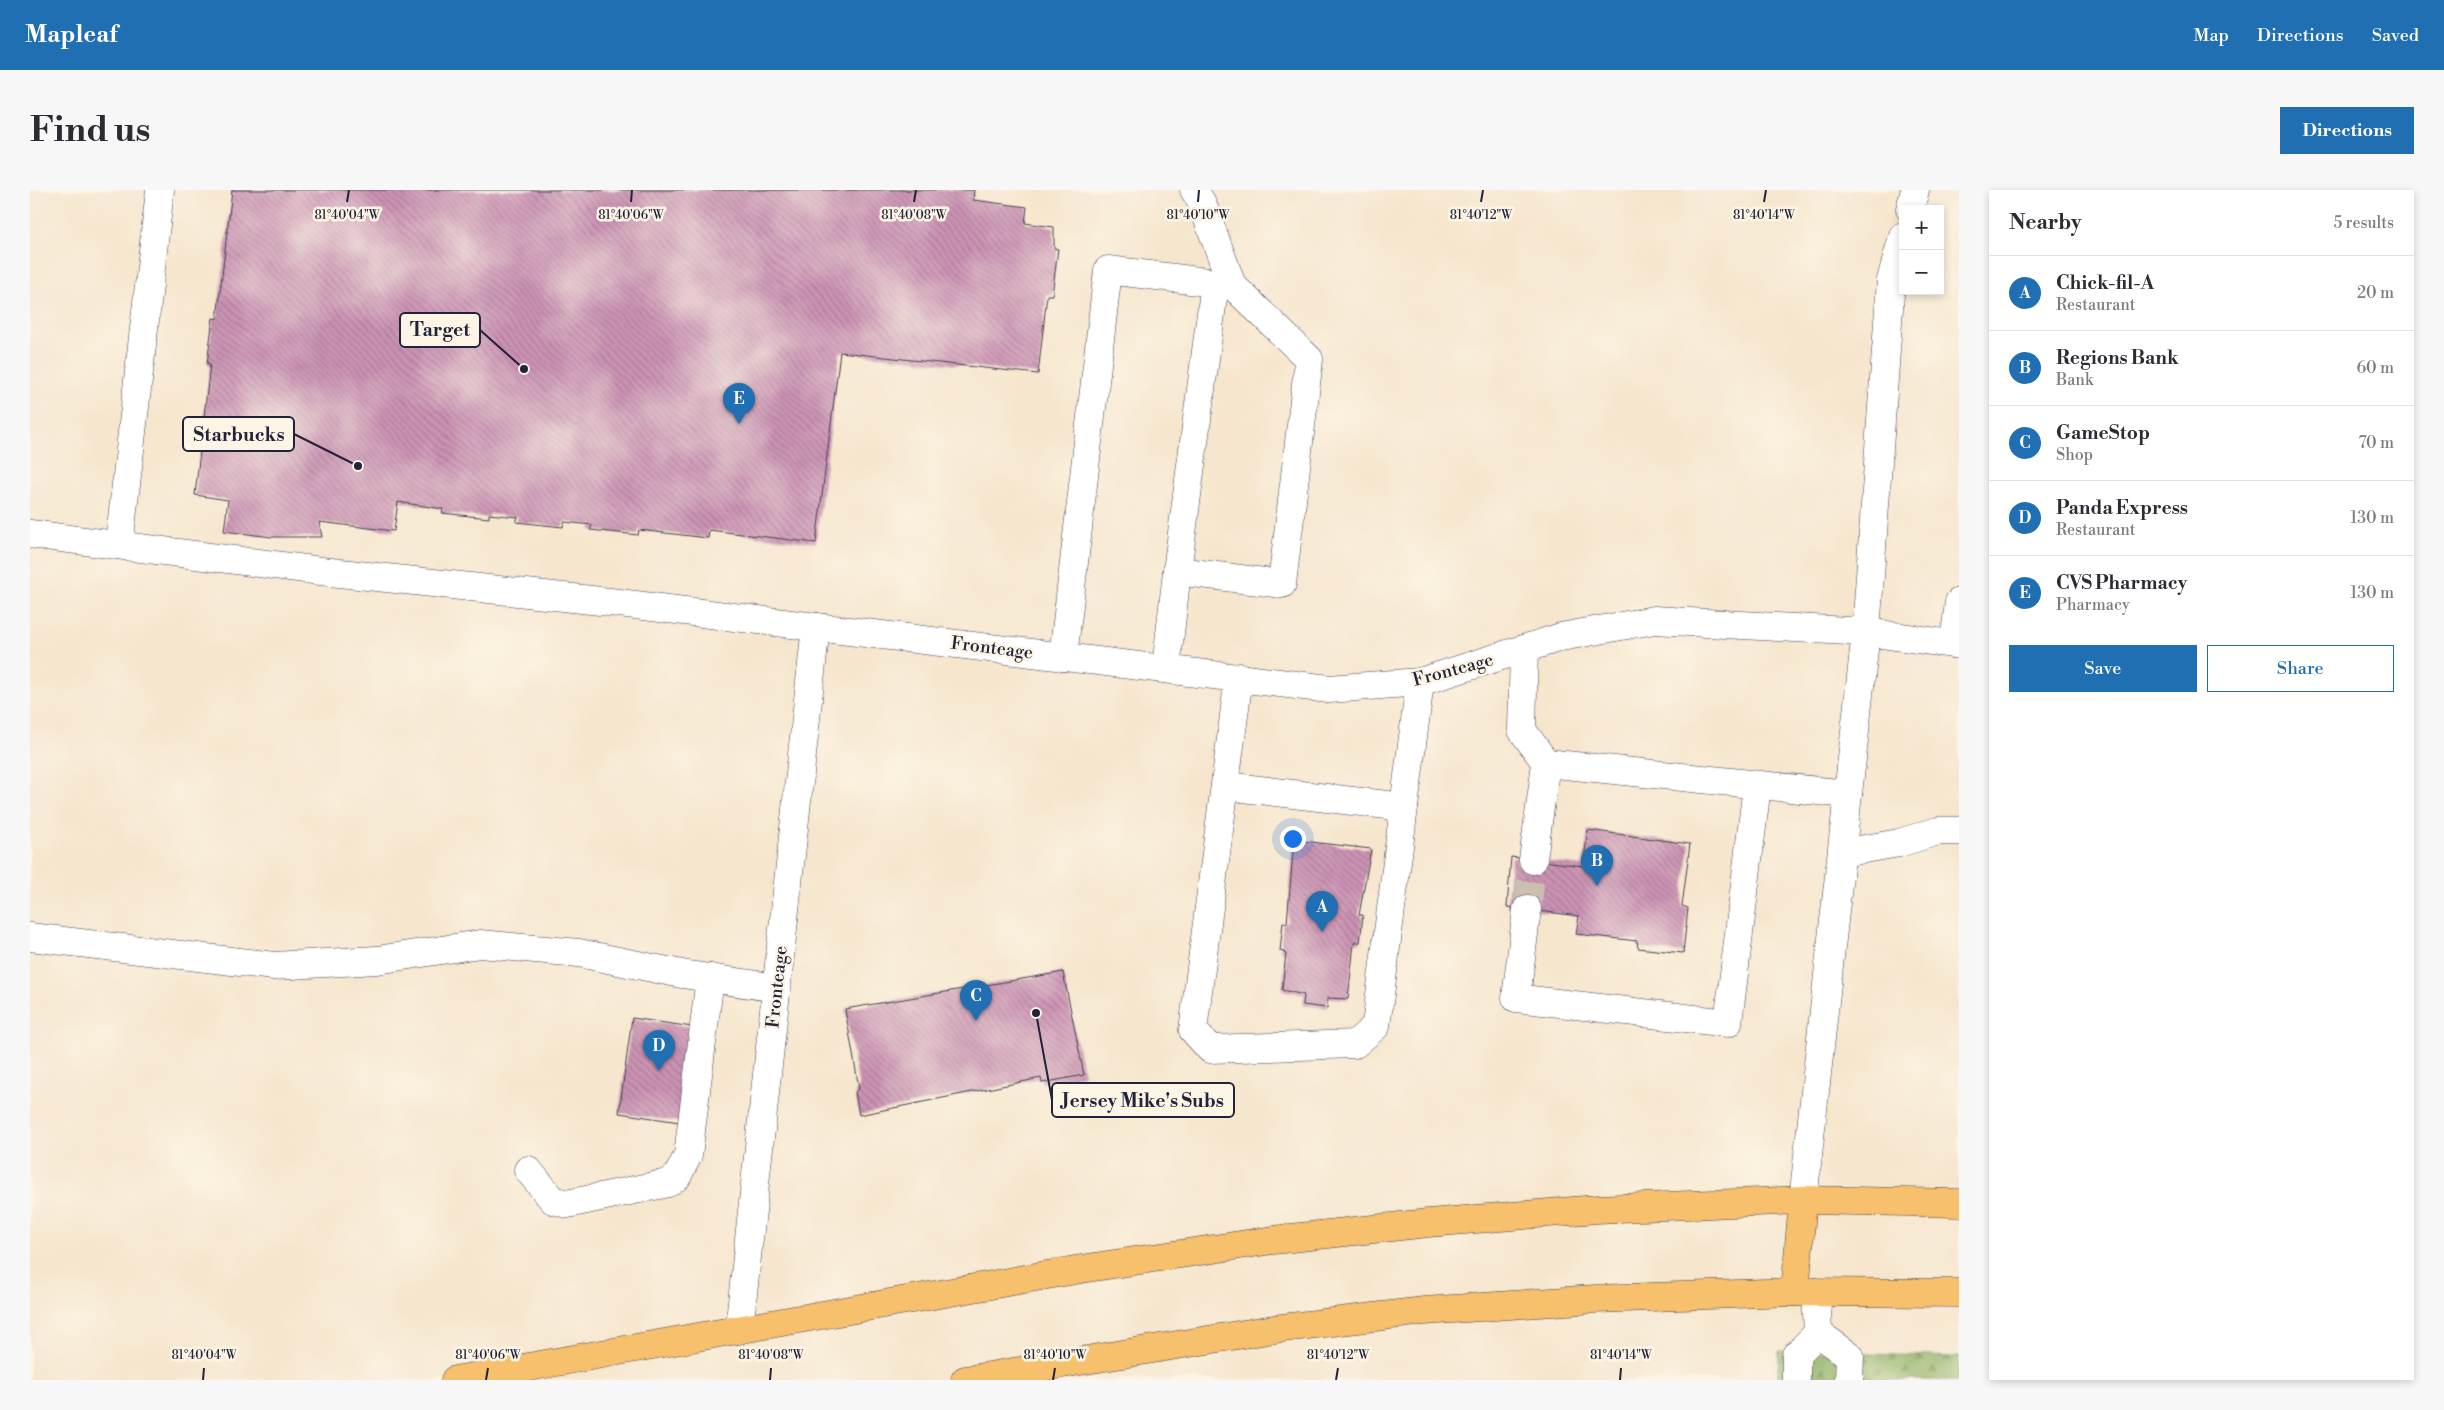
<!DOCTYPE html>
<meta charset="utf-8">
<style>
:root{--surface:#fff;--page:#f7f7f7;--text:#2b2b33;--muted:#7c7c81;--line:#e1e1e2;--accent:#1f6fb2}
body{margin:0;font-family:"Libre Bodoni",serif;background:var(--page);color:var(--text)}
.controls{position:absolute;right:15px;top:15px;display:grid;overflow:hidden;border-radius:0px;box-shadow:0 2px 8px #0003}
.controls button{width:45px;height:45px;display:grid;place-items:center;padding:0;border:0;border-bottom:1px solid var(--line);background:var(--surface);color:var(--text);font:25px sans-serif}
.you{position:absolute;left:1262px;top:648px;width:18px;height:18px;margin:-12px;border:4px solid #fff;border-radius:50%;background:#1a73e8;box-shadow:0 0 0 8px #1a73e833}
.badge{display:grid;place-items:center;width:32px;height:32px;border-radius:50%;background:var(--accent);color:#fff;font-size:16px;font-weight:700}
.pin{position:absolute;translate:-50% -41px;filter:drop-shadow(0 1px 2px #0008)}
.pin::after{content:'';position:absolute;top:26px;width:18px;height:15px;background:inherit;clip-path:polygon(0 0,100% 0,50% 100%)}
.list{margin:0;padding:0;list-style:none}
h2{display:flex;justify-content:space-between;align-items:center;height:65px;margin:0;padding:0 20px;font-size:21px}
h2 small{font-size:16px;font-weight:400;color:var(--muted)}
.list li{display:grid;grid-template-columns:32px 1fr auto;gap:15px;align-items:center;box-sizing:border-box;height:75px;padding:0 20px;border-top:1px solid var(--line)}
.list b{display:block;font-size:19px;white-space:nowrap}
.list p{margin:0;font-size:16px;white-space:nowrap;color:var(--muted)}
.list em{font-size:16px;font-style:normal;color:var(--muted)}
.actions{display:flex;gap:10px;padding:15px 20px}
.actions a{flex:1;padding:11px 0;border:1px solid var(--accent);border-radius:0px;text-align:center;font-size:18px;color:var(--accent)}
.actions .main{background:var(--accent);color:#fff}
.map{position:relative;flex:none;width:1929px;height:1190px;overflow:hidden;border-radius:0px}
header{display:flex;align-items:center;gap:30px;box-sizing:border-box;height:70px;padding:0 25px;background:var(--accent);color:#fff}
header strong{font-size:24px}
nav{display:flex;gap:28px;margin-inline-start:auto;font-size:18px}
.intro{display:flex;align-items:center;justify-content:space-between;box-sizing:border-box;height:120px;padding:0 30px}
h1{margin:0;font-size:35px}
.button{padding:12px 22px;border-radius:0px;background:var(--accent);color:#fff;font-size:18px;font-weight:700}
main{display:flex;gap:30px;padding:0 30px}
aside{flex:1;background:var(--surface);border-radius:0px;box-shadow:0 2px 8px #0003}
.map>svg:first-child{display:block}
.forest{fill:url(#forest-firs);stroke:#596a50}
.building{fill:url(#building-back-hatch)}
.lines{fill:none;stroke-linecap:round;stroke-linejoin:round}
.minor-tunnel{stroke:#ccbfb1;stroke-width:28;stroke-dasharray:28 14;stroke-linecap:butt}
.minor-casing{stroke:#423f51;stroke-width:29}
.major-casing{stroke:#423f51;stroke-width:29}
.minor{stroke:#fff;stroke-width:28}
.major{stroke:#f7c06c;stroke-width:28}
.ticks{fill:none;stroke:#22223b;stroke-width:2}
.labels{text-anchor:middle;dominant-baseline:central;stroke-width:5;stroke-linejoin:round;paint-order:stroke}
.street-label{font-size:18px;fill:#22223b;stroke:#fcf5e5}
.ticks-label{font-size:12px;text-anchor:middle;fill:#22223b;stroke:#fcf5e5;stroke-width:5;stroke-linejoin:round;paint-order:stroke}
.leader{fill:none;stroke:#22223b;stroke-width:2}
.callout-dot{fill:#22223b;stroke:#fcf5e5;stroke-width:2}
.callout{fill:#fcf5e5;stroke:#22223b;stroke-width:2}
.callout-label{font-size:19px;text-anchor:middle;font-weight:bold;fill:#22223b}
</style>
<header>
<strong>Mapleaf</strong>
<nav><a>Map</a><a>Directions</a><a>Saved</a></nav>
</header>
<div class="intro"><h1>Find us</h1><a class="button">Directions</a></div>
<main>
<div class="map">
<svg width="1929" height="1190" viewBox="0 0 1929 1190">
<defs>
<pattern id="forest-firs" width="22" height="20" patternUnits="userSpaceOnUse" patternTransform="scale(1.25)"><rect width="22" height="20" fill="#90b266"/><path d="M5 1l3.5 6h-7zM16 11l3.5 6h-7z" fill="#759055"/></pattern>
<pattern id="building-back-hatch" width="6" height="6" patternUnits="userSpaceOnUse" patternTransform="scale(1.25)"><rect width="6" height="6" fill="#cc93b4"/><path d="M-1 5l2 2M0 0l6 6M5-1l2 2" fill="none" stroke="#a57894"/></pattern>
</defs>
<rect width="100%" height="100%" fill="#fcf5e5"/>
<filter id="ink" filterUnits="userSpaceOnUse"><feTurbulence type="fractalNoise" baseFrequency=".02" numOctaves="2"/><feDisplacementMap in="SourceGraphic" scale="10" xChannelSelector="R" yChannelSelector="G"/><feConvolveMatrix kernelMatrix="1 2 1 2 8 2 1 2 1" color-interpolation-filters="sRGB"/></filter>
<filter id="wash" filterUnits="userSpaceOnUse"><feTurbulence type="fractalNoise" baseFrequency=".0096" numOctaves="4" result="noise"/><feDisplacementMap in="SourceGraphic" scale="20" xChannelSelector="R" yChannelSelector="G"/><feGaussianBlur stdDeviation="1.12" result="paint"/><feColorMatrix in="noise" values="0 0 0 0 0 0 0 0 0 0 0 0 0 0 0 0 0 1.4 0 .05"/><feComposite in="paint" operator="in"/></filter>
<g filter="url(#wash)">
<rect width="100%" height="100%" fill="#f6e6ce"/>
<path class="forest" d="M 1749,1161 L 1929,1167 L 1929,1190 L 1748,1190 Z"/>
<g id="blocks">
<g class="building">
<path d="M 202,0 L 944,0 L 943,10 L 997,17 L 995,33 L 1024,37 L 1024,58 L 1028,59 L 1022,105 L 1017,105 L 1008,184 L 810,162 L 786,353 L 679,340 L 678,348 L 609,340 L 608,345 L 560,340 L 562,335 L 534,332 L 533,337 L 486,332 L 488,327 L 459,324 L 459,328 L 412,323 L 413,319 L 368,312 L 364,341 L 289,332 L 292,347 L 242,347 L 194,341 L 198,310 L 165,305 L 180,174 L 177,174 L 183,128 L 187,129 Z"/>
<path d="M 1558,640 L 1660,654 L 1652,716 L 1658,718 L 1653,763 L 1608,758 L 1607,751 L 1546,744 L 1549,726 L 1477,717 L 1481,667 L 1553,676 Z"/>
<path d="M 1264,650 L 1341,659 L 1329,725 L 1333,725 L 1330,752 L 1324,753 L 1318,809 L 1298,808 L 1297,818 L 1273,815 L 1274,805 L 1252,800 L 1256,763 L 1250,761 L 1253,732 L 1257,733 Z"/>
<path d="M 1033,782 L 1054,885 L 1012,893 L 1011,888 L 829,925 L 825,902 L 829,898 L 815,819 Z"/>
<path d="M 602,828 L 669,838 L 656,933 L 589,923 Z"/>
</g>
</g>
</g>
<g filter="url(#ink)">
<use href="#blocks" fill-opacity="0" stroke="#423f51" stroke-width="1"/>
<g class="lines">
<path class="minor-tunnel" d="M 1497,719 L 1503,670"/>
<g class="minor-casing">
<g id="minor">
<path d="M 1164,0 L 1172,13 L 1202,95"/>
<path d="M 1880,19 L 1885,0"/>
<path d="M 0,344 L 291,381 L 589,413 L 786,437"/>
<path d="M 89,355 L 130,0"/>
<path d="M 1147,381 L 1185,93"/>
<path d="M 1924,454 L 1929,412"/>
<path d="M 1494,459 L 1492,540 L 1516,573"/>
<path d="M 1033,467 L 1078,80 L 1202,95 L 1279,169 L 1252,394 L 1147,381 L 1136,479"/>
<path d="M 1209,487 L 1163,840 L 1180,859 L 1325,854 L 1346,836 L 1390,492"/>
<path d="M 1195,596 L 1374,617"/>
<path d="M 1812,663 L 1869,653 L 1908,641 L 1929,641"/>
<path d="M 1503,670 L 1516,573 L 1818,604"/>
<path d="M 1497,719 L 1486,808 L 1698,833 L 1727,596"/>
<path d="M 0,747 L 244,776 L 347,770 L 450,754 L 549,763 L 652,784 L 747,798"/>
<path d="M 498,980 L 523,1010 L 537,1014 L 638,993 L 647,987 L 658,965 L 680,788"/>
<path d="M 1773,1010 L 1836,442 L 1861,90 L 1873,46"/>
<path d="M 709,1140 L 786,437 L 1299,499 L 1390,492 L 1531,447 L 1624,430 L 1836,442 L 1929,455"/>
<path d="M 1788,1143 L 1820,1166 L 1819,1190"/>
<path d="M 1766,1190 L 1766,1165 L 1788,1143 L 1786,1102"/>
</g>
</g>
<g class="major-casing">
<g id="major">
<path d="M 1765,1102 L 1773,1010"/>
<path d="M 425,1190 L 1051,1079 L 1243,1050 L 1398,1033 L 1567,1019 L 1773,1010 L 1929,1013"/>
<path d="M 935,1190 L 1244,1139 L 1394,1121 L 1565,1109 L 1765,1102 L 1929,1103"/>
</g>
</g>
<use href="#minor" class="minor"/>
<use href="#major" class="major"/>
</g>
</g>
<path class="ticks" d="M 317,12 L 319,0M 601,12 L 602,0M 884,12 L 886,0M 1168,12 L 1169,0M 1451,12 L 1453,0M 1734,12 L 1736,0M 173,1190 L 174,1178M 456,1190 L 458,1178M 740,1190 L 741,1178M 1023,1190 L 1025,1178M 1306,1190 L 1308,1178M 1590,1190 L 1591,1178"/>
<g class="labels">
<g class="street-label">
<text transform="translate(962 458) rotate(7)">Fronteage</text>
<text transform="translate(1423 480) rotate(-15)">Fronteage</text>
<text transform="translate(747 797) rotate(-84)">Fronteage</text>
</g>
</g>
<g class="ticks-label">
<text x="317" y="29">81°40'04"W</text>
<text x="601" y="29">81°40'06"W</text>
<text x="884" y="29">81°40'08"W</text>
<text x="1168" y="29">81°40'10"W</text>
<text x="1451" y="29">81°40'12"W</text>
<text x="1734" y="29">81°40'14"W</text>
<text x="174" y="1169">81°40'04"W</text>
<text x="458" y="1169">81°40'06"W</text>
<text x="741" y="1169">81°40'08"W</text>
<text x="1025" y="1169">81°40'10"W</text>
<text x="1308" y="1169">81°40'12"W</text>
<text x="1591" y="1169">81°40'14"W</text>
</g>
<path class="leader" d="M494 179L450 140M328 276L264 244M1006 823L1022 910"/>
<g class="callout-dot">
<circle cx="494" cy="179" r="5"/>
<circle cx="328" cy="276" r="5"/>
<circle cx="1006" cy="823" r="5"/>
</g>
<g class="callout">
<rect x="370" y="123" width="80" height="34" rx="5"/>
<rect x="153" y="227" width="111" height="34" rx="5"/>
<rect x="1022" y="893" width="182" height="34" rx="5"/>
</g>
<g class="callout-label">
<text x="410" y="146">Target</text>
<text x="209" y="251">Starbucks</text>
<text x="1113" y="917">Jersey Mike's Subs</text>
</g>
</svg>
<div class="controls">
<button>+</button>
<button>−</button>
</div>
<div class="you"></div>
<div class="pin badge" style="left:1292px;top:742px">A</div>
<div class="pin badge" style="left:1567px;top:696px">B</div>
<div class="pin badge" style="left:946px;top:831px">C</div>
<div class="pin badge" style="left:629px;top:881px">D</div>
<div class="pin badge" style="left:709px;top:234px">E</div>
</div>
<aside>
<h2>Nearby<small>5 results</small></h2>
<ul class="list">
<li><span class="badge">A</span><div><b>Chick-fil-A</b><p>Restaurant</p></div><em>20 m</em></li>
<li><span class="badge">B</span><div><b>Regions Bank</b><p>Bank</p></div><em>60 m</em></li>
<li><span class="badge">C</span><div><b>GameStop</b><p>Shop</p></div><em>70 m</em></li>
<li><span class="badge">D</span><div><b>Panda Express</b><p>Restaurant</p></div><em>130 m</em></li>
<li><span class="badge">E</span><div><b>CVS Pharmacy</b><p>Pharmacy</p></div><em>130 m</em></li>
</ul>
<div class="actions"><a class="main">Save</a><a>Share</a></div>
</aside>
</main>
